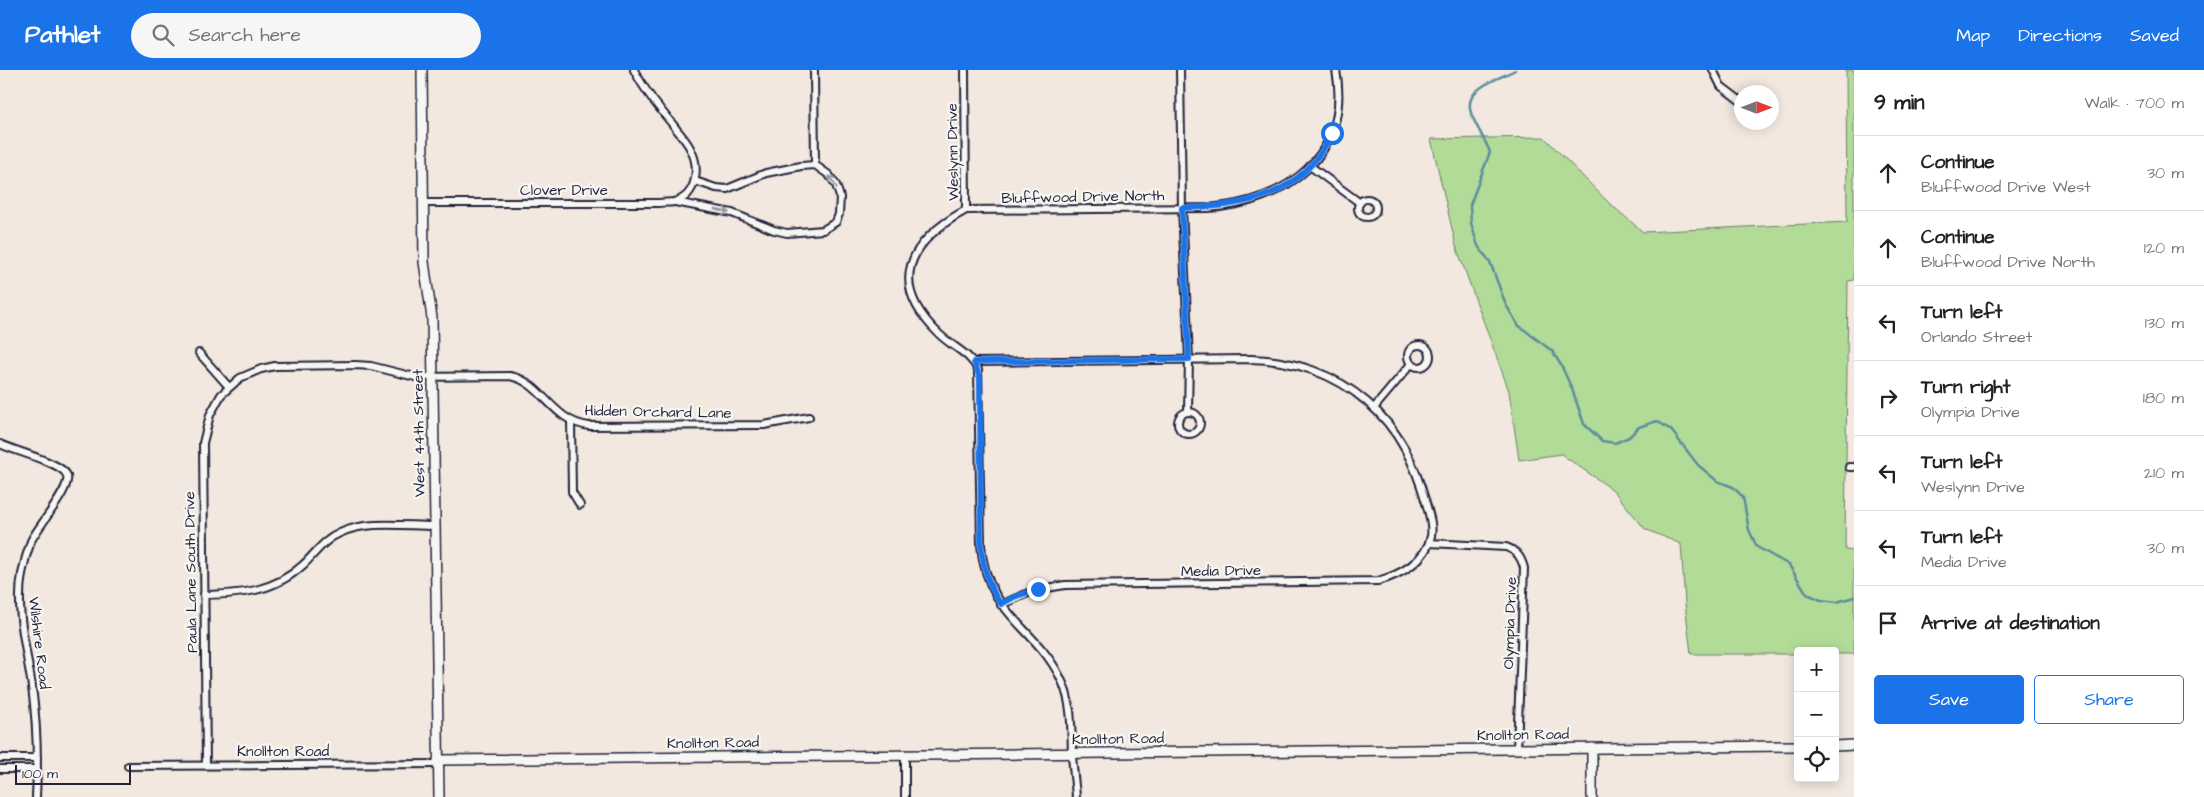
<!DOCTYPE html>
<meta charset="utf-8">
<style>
:root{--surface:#fff;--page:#f6f6f6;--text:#222;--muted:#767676;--line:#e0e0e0;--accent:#1a73e8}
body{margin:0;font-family:"Architects Daughter",sans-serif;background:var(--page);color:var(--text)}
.controls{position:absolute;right:15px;bottom:15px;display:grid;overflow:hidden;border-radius:5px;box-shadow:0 2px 12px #0003}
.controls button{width:45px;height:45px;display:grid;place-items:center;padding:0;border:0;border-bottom:1px solid var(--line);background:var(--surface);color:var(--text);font:25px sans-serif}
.compass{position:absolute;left:1734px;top:15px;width:45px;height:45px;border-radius:50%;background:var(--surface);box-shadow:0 2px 12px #0003;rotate:90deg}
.scale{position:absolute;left:15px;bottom:12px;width:116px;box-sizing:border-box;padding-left:5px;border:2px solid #22223b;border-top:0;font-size:14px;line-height:18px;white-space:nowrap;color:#22223b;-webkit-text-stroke:4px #f6f6f2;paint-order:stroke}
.stop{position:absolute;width:15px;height:15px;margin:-11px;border:4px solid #1a73e8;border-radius:50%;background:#fff}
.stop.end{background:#1a73e8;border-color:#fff;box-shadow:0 1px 5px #0008}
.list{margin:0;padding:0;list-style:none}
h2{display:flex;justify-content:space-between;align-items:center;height:65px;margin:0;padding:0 20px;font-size:21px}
h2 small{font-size:16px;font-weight:400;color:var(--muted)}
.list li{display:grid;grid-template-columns:32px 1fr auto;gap:15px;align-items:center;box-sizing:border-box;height:75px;padding:0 20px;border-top:1px solid var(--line)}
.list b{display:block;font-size:19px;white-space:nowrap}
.list p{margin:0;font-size:16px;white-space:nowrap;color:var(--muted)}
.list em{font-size:16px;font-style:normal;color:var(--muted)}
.actions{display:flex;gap:10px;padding:15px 20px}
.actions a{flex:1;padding:11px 0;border:1px solid var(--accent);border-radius:5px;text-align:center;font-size:18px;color:var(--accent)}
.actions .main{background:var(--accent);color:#fff}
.icon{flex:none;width:28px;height:28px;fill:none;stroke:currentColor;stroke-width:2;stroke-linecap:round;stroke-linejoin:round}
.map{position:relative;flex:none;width:1854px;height:727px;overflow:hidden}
header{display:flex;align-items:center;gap:30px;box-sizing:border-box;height:70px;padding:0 25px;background:var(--accent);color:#fff}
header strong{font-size:24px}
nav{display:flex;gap:28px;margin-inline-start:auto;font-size:18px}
.search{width:350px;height:45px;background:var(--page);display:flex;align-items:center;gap:12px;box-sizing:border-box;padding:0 18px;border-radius:28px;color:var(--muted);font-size:19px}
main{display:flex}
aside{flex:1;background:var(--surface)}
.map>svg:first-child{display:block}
.green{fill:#b2db98;stroke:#6a7e6a}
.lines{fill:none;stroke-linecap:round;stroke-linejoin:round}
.stream{stroke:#5d8d9c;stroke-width:2.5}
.street-casing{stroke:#22223b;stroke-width:10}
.secondary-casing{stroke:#22223b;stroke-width:12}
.street{stroke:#f6f6f2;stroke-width:6}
.secondary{stroke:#f6f6f2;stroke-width:9}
.oneway{stroke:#9797a0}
.route{stroke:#1a73e8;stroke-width:6}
.labels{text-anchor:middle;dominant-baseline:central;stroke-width:4.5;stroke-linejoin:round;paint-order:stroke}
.street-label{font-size:15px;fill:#22223b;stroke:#f6f6f2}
</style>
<header>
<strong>Pathlet</strong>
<div class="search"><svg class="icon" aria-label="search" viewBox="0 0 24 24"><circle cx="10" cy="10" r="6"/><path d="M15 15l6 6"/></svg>Search here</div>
<nav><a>Map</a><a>Directions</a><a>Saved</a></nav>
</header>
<main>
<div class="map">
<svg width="1854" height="727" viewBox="0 0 1854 727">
<rect width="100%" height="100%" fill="#f2e8df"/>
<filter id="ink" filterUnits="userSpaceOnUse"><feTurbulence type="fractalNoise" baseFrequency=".02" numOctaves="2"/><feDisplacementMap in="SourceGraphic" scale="10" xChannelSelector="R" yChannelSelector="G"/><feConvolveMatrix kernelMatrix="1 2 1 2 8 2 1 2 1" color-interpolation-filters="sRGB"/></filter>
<g filter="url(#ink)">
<path class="green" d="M 1846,0 L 1854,0 L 1854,210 L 1848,211 L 1845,480 L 1854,481 L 1854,584 L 1835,584 L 1835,581 L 1798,581 L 1798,584 L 1691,584 L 1685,533 L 1681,474 L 1645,459 L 1613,420 L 1561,384 L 1519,390 L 1509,321 L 1456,176 L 1431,69 L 1544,67 L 1609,133 L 1643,162 L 1847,152 Z"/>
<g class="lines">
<path class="stream" d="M 1515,0 C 1495,11 1457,19 1474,50 C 1479,61 1485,70 1490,82 L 1470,135 L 1471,153 L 1478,176 L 1490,192 L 1506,235 L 1518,255 L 1552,281 L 1561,295 L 1572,319 L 1584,354 L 1602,371 L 1615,373 L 1629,367 L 1639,357 L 1657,351 L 1671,360 L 1698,395 L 1717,411 L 1733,417 L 1743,427 L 1749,460 L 1757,477 L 1789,495 L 1807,524 L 1821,530 L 1837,532 L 1854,527"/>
<g class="street-casing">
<g id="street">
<path d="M 814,0 L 815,95"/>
<path d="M 965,0 L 966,140 C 909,171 886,213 939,264 C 952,277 970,283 978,300 L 981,475 C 986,544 1034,555 1060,607 C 1073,632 1071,658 1072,685 C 1073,699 1075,713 1076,727"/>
<path d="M 1180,0 L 1182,138 L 1189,289 L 1188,342"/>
<path d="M 1713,0 L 1721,16 L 1742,32"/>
<path d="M 1310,96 L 1360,133"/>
<circle cx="1367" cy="138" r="9"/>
<path d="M 675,132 L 732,143 L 774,160 L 787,163 L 823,160 L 836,152 L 839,144 L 840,127 L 836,115 L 829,105 L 815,95 L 801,96 L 766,103 L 727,119 L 716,118 L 695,111"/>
<path d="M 423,133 L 659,133 C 663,132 669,133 674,132 C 698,126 700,96 690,78 C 686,70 679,63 674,56 C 659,38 645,21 634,0"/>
<path d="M 966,140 L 1208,138 C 1286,133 1352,85 1336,0"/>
<circle cx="1419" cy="286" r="11"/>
<path d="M 199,283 L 229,317"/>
<path d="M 974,292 L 1251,289 C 1294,290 1335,304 1367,332 C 1399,359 1415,394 1426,433 C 1429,444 1433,455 1431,466 C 1426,491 1400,505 1378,511 L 1065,515 L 1035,520 L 1001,535"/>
<path d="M 1374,338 L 1411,294"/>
<circle cx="1189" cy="353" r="11"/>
<path d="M 571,351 L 572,422 L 580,435"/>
<path d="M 0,374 C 14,381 64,393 67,406 C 71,419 38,456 31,471 C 27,482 24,493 22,504 C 15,541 27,581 32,617 C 37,654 38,690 36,727"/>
<path d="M 1849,397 L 1854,397"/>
<path d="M 1429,473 L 1506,477 C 1517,481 1521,487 1524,498 L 1517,679"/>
<path d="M 204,525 C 241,524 274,522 303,495 C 315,484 323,470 340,463 C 367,450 404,456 434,456"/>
<path d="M 905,685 L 905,727"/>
<path d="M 0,688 L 37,688"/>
<path d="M 206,695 L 203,373 L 210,345 L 221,325 L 240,308 L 261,299 L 275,296 L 356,295 L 371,296 L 415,307 L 510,306 C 543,312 551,351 589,356 L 764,355 L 809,347"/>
<path d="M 128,696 L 438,694"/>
<path d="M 0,699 L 37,699"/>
</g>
</g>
<g class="secondary-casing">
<g id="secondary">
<path d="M 422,0 L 424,192 L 432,248 L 439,727"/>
<path d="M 1835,676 L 1854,675"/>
<path d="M 1592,678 L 1592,727"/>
<path d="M 438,690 L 1798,676"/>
</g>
</g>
<use href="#street" class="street"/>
<use href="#secondary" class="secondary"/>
</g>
<defs><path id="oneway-shaft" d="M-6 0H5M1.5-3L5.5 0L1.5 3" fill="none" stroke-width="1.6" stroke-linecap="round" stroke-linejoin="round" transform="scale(1.25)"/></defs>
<g class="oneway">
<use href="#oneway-shaft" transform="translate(833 112) rotate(-123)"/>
<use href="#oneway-shaft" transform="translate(722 141) rotate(12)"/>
</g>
</g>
<g class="lines" filter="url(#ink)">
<path class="route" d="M 1038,519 L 1014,527 L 1001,534 C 989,518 983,496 981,475 L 980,308 L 974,292 L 1189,289 L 1182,138 C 1246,136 1302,127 1332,63"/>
</g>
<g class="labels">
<g class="street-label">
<text transform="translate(953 82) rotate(-91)">Weslynn Drive</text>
<text x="564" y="120">Clover Drive</text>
<text transform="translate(1083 127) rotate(-1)">Bluffwood Drive North</text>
<text transform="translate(658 342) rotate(1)">Hidden Orchard Lane</text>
<text transform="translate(419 363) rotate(-91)">West 44th Street</text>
<text transform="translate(1221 501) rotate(-1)">Media Drive</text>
<text transform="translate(191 502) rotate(-91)">Paula Lane South Drive</text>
<text transform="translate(1510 553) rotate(-88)">Olympia Drive</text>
<text transform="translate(39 573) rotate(83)">Wilshire Road</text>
<text transform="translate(1523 665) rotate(-1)">Knollton Road</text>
<text transform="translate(1118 669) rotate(-1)">Knollton Road</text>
<text transform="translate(713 673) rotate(-1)">Knollton Road</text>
<text x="283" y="681">Knollton Road</text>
</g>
</g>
</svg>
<div class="controls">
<button>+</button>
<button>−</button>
<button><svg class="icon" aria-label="locate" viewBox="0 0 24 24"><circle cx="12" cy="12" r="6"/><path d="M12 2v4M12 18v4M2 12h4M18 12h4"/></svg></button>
</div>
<svg class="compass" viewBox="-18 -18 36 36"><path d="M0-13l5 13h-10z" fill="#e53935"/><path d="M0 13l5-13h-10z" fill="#767676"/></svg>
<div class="scale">100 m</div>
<div class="stop" style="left:1332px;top:63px"></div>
<div class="stop end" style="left:1038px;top:519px"></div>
</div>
<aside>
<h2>9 min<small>Walk · 700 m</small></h2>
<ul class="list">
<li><svg class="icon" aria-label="ahead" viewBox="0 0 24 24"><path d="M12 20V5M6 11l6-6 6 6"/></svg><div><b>Continue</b><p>Bluffwood Drive West</p></div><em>30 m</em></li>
<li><svg class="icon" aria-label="ahead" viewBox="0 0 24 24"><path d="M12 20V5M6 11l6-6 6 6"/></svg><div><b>Continue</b><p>Bluffwood Drive North</p></div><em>120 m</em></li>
<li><svg class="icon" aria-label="left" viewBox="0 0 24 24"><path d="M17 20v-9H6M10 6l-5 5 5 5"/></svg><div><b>Turn left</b><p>Orlando Street</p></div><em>130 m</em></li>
<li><svg class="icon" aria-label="right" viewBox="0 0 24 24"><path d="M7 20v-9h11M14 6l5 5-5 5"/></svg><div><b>Turn right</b><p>Olympia Drive</p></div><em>180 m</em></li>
<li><svg class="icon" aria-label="left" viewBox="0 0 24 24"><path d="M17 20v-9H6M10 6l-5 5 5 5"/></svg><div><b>Turn left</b><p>Weslynn Drive</p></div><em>210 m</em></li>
<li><svg class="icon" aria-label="left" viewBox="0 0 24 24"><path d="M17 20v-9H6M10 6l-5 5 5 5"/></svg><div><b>Turn left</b><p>Media Drive</p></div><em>30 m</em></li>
<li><svg class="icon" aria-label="arrive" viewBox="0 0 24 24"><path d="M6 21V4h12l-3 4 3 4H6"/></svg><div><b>Arrive at destination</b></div></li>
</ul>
<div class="actions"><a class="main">Save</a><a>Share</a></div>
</aside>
</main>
